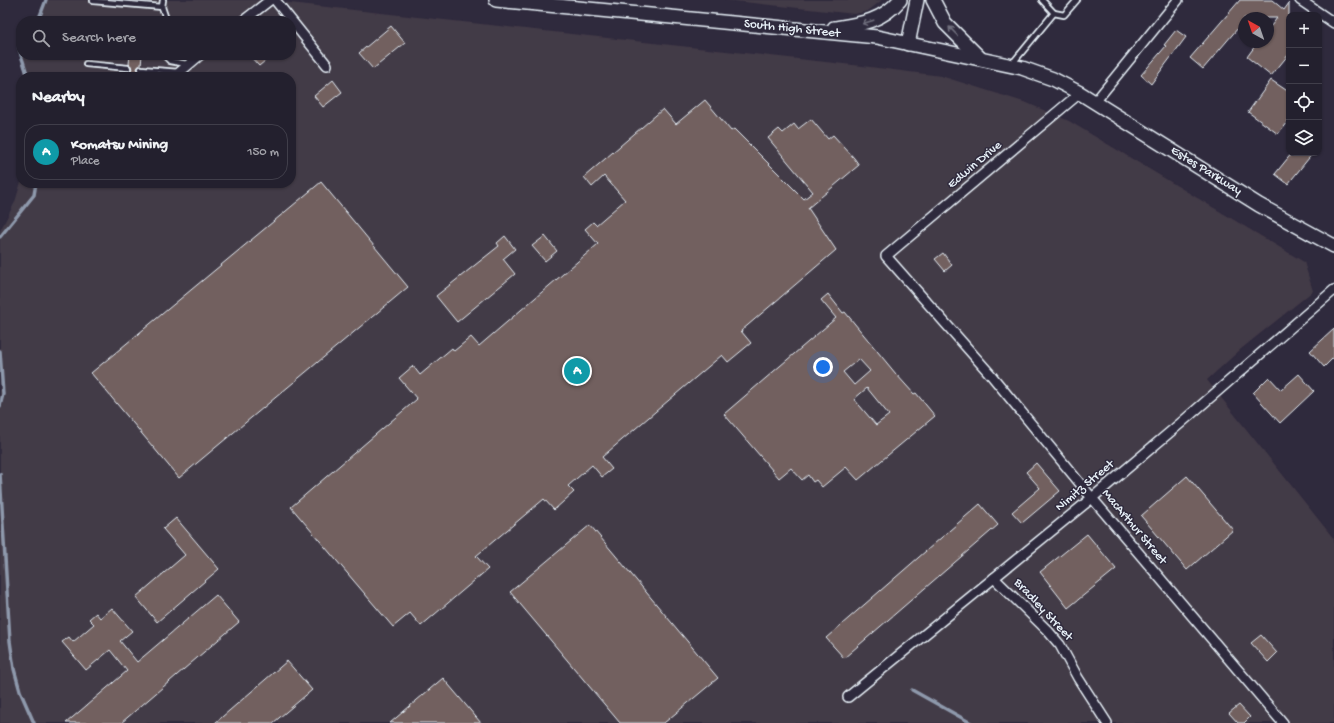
<!DOCTYPE html>
<meta charset="utf-8">
<style>
:root{--surface:#23202e;--page:#2b2836;--text:#f1f3f6;--muted:#a3a3aa;--line:#403e4a;--accent:#ff9aa2}
body{margin:0;font-family:"Gochi Hand",sans-serif;background:var(--page);color:var(--text)}
.controls{position:absolute;right:12px;top:12px;display:grid;overflow:hidden;border-radius:8px;box-shadow:0 1px 3px #0004}
.controls button{width:36px;height:36px;display:grid;place-items:center;padding:0;border:0;border-bottom:1px solid var(--line);background:var(--surface);color:var(--text);font:20px sans-serif}
.compass{position:absolute;left:1238px;top:12px;width:36px;height:36px;border-radius:50%;background:var(--surface);box-shadow:0 1px 3px #0004;rotate:320deg}
.you{position:absolute;left:823px;top:367px;width:14px;height:14px;margin:-10px;border:3px solid #fff;border-radius:50%;background:#1a73e8;box-shadow:0 0 0 6px #1a73e833}
.badge{display:grid;place-items:center;width:26px;height:26px;border-radius:50%;background:var(--accent);color:#fff;font-size:13px;font-weight:700}
.pin{position:absolute;translate:-50% -50%;border:2px solid #fff;box-shadow:0 1px 4px #0006}
.list{margin:0;padding:0;list-style:none}
h2{display:flex;justify-content:space-between;align-items:center;height:52px;margin:0;padding:0 16px;font-size:17px}
h2 small{font-size:13px;font-weight:400;color:var(--muted)}
.list li{display:grid;grid-template-columns:26px 1fr auto;gap:12px;align-items:center;box-sizing:border-box;height:56px;margin:0 8px 8px;padding:0 8px;border:1px solid var(--line);border-radius:16px}
.list b{display:block;font-size:15px;white-space:nowrap}
.list p{margin:0;font-size:13px;white-space:nowrap;color:var(--muted)}
.list em{font-size:13px;font-style:normal;color:var(--muted)}
.icon{flex:none;width:22px;height:22px;fill:none;stroke:currentColor;stroke-width:2;stroke-linecap:round;stroke-linejoin:round}
.map{position:relative;flex:none;width:1334px;height:723px;overflow:hidden}
.search{position:absolute;background:var(--surface);box-shadow:0 1px 3px #0004;left:16px;top:16px;width:280px;height:44px;display:flex;align-items:center;gap:10px;box-sizing:border-box;padding:0 14px;border-radius:16px;color:var(--muted);font-size:15px}
.panel{position:absolute;background:var(--surface);box-shadow:0 1px 3px #0004;left:16px;top:72px;width:280px;height:116px;border-radius:16px}
.map>svg:first-child{display:block}
.built{fill:#433a47}
.lines{fill:none;stroke-linecap:round;stroke-linejoin:round}
.stream{stroke:#8e99ac;stroke-width:3.5}
.building{fill:#72605f;stroke:#e8f1f8;fill-rule:evenodd}
.service-casing{stroke:#e8f1f8;stroke-width:8}
.minor-casing{stroke:#e8f1f8;stroke-width:12}
.secondary-casing{stroke:#e8f1f8;stroke-width:16}
.service{stroke:#2f2a3d;stroke-width:4.5}
.minor{stroke:#2f2a3d;stroke-width:9}
.secondary{stroke:#2f2a3d;stroke-width:13}
.oneway{stroke:#70707e}
.labels{text-anchor:middle;dominant-baseline:central;stroke-width:3;stroke-linejoin:round;paint-order:stroke}
.street-label{font-size:13px;fill:#e8f1f8;stroke:#2f2a3d}
</style>
<div class="map">
<svg width="1334" height="723" viewBox="0 0 1334 723">
<rect width="100%" height="100%" fill="#2f2a3d"/>
<filter id="ink" filterUnits="userSpaceOnUse"><feTurbulence type="fractalNoise" baseFrequency=".025" numOctaves="2"/><feDisplacementMap in="SourceGraphic" scale="8" xChannelSelector="R" yChannelSelector="G"/><feConvolveMatrix kernelMatrix="1 2 1 2 8 2 1 2 1" color-interpolation-filters="sRGB"/></filter>
<g filter="url(#ink)">
<g class="built">
<path d="M 45,0 L 263,0 L 862,66 L 941,76 L 1027,103 L 1069,121 L 1304,262 L 1313,291 L 1241,349 L 1207,380 L 1334,539 L 1334,723 L 0,723 L 0,231 L 15,202 L 21,182 L 21,183 L 291,183 L 291,77 L 25,77 L 22,55 L 291,55 L 291,21 L 35,21 Z"/>
<path d="M 725,0 L 882,0 L 868,11 L 855,14 Z"/>
</g>
<g class="lines">
<g class="stream">
<path d="M 38,21 L 46,0"/>
<path d="M 21,44 L 19,47 L 21,55"/>
<path d="M 21,55 L 28,77"/>
<path d="M 0,237 L 34,195 L 36,183"/>
<path d="M 0,351 L 3,394 L 0,406"/>
<path d="M 0,474 L 10,641 L 14,669 L 20,691 L 34,723"/>
<path d="M 912,690 L 971,723"/>
</g>
</g>
<g class="building">
<path d="M 1240,0 L 1272,0 L 1284,10 L 1289,3 L 1289,54 L 1271,76 L 1247,57 L 1258,42 L 1268,42 L 1268,30 L 1277,18 L 1244,18 L 1244,21 L 1203,69 L 1190,58 Z"/>
<path d="M 391,26 L 405,43 L 373,69 L 359,53 Z"/>
<path d="M 1176,30 L 1186,37 L 1151,84 L 1141,75 L 1166,46 L 1164,45 Z"/>
<path d="M 130,55 L 142,55 L 141,65 L 137,68 L 138,71 L 140,73 L 140,76 L 128,74 L 128,72 L 132,69 L 131,66 L 129,64 Z"/>
<path d="M 249,55 L 272,55 L 259,66 Z"/>
<path d="M 333,80 L 342,92 L 323,107 L 314,96 Z"/>
<path d="M 1271,80 L 1289,92 L 1289,119 L 1278,134 L 1248,112 Z"/>
<path d="M 705,100 L 731,131 L 734,129 L 804,199 L 813,192 L 768,138 L 779,129 L 783,133 L 794,124 L 798,129 L 811,119 L 828,139 L 833,135 L 854,158 L 859,165 L 808,208 L 836,250 L 741,331 L 751,343 L 728,362 L 722,355 L 602,457 L 612,469 L 602,477 L 592,465 L 568,486 L 574,492 L 554,510 L 544,499 L 476,556 L 488,569 L 421,626 L 410,613 L 393,627 L 291,507 L 417,399 L 399,378 L 413,366 L 420,375 L 452,348 L 454,351 L 471,337 L 479,346 L 598,244 L 585,229 L 593,222 L 596,225 L 625,200 L 604,176 L 592,187 L 584,177 L 663,109 L 676,124 Z"/>
<path d="M 1292,153 L 1313,153 L 1288,184 L 1275,174 Z"/>
<path d="M 321,182 L 408,287 L 179,478 L 91,373 Z"/>
<path d="M 505,236 L 515,249 L 503,259 L 515,274 L 457,322 L 436,296 L 499,246 L 497,243 Z"/>
<path d="M 545,236 L 557,251 L 545,261 L 532,246 Z"/>
<path d="M 943,253 L 952,265 L 945,271 L 935,259 Z"/>
<path d="M 828,294 L 843,313 L 845,312 L 896,374 L 914,394 L 916,393 L 935,416 L 858,480 L 846,467 L 822,487 L 816,480 L 813,482 L 808,475 L 802,480 L 791,468 L 779,478 L 724,414 L 836,318 L 821,300 ZM 859,359 L 870,371 L 854,385 L 843,372 ZM 867,388 L 889,415 L 876,425 L 854,399 Z"/>
<path d="M 1334,329 L 1334,357 L 1324,367 L 1310,351 Z"/>
<path d="M 1299,374 L 1314,391 L 1280,423 L 1253,393 L 1269,377 L 1281,390 Z"/>
<path d="M 1036,463 L 1060,491 L 1022,523 L 1012,512 L 1040,488 L 1026,472 Z"/>
<path d="M 1187,476 L 1233,530 L 1187,570 L 1141,516 Z"/>
<path d="M 980,504 L 998,525 L 844,658 L 826,638 Z"/>
<path d="M 176,518 L 219,569 L 157,622 L 136,597 L 185,555 L 163,529 Z"/>
<path d="M 590,525 L 718,678 L 664,723 L 620,723 L 510,592 Z"/>
<path d="M 1087,534 L 1116,569 L 1068,608 L 1040,572 Z"/>
<path d="M 216,595 L 239,622 L 121,723 L 66,723 L 127,671 L 110,650 L 86,670 L 62,642 L 69,637 L 73,642 L 94,624 L 89,619 L 96,613 L 100,618 L 112,608 L 132,631 L 120,641 L 137,662 Z"/>
<path d="M 1261,635 L 1277,653 L 1268,662 L 1251,643 Z"/>
<path d="M 287,661 L 312,690 L 273,723 L 215,723 Z"/>
<path d="M 443,678 L 481,723 L 390,723 Z"/>
<path d="M 1239,705 L 1250,717 L 1244,723 L 1238,723 L 1229,713 Z"/>
</g>
<g class="lines">
<g class="service-casing">
<g id="service">
<path d="M 93,0 L 93,1 L 162,7 L 163,0"/>
<path d="M 162,7 L 165,16 L 164,21"/>
<path d="M 1054,13 L 1064,15 L 1077,0"/>
<path d="M 164,55 L 170,61 L 187,64"/>
<path d="M 86,64 L 128,68"/>
<path d="M 1012,64 L 1054,13 L 1042,0"/>
<path d="M 141,69 L 179,72"/>
</g>
</g>
<g class="minor-casing">
<g id="minor">
<path d="M 275,0 L 327,65"/>
<path d="M 1300,0 L 1334,23"/>
<path d="M 243,21 L 270,0"/>
<path d="M 174,77 L 200,55"/>
<path d="M 1080,93 L 886,256 L 991,375 L 1092,498 L 1283,723"/>
<path d="M 1095,102 L 1178,0"/>
<path d="M 994,578 L 1048,631 L 1060,645 L 1078,678 L 1107,723"/>
<path d="M 848,697 L 1092,498 L 1182,422 L 1334,290"/>
</g>
</g>
<g class="secondary-casing">
<g id="secondary">
<path d="M 496,0 L 877,37 L 1022,68 L 1053,79 L 1080,93 L 1259,205 L 1334,246"/>
<path d="M 933,0 L 945,23 L 980,58"/>
<path d="M 834,28 C 860,24 881,22 900,0"/>
<path d="M 908,44 L 917,0"/>
</g>
</g>
<use href="#service" class="service"/>
<use href="#minor" class="minor"/>
<use href="#secondary" class="secondary"/>
</g>
<defs><path id="oneway-shaft" d="M-6 0H5M1.5-3L5.5 0L1.5 3" fill="none" stroke-width="1.6" stroke-linecap="round" stroke-linejoin="round"/></defs>
<g class="oneway">
<use href="#oneway-shaft" transform="translate(868 22) rotate(162)"/>
<use href="#oneway-shaft" transform="translate(953 31) rotate(-134)"/>
</g>
</g>
<g class="labels">
<g class="street-label">
<text transform="translate(792 29) rotate(6)">South High Street</text>
<text transform="translate(975 165) rotate(-40)">Edwin Drive</text>
<text transform="translate(1206 171) rotate(32)">Estes Parkway</text>
<text transform="translate(1085 486) rotate(-40)">Nimitz Street</text>
<text transform="translate(1134 527) rotate(50)">MacArthur Street</text>
<text transform="translate(1043 610) rotate(47)">Bradley Street</text>
</g>
</g>
</svg>
<div class="controls">
<button>+</button>
<button>−</button>
<button><svg class="icon" aria-label="locate" viewBox="0 0 24 24"><circle cx="12" cy="12" r="6"/><path d="M12 2v4M12 18v4M2 12h4M18 12h4"/></svg></button>
<button><svg class="icon" aria-label="layers" viewBox="0 0 24 24"><path d="M12 4l9 5-9 5-9-5zM3 14l9 5 9-5"/></svg></button>
</div>
<svg class="compass" viewBox="-18 -18 36 36"><path d="M0-13l5 13h-10z" fill="#e53935"/><path d="M0 13l5-13h-10z" fill="#a3a3aa"/></svg>
<div class="you"></div>
<div class="pin badge" style="left:577px;top:371px;background:#0f9aa8">A</div>
<div class="search"><svg class="icon" aria-label="search" viewBox="0 0 24 24"><circle cx="10" cy="10" r="6"/><path d="M15 15l6 6"/></svg>Search here</div>
<section class="panel">
<h2>Nearby<small></small></h2>
<ul class="list">
<li><span class="badge" style="background:#0f9aa8">A</span><div><b>Komatsu Mining</b><p>Place</p></div><em>150 m</em></li>
</ul>
</section>
</div>
